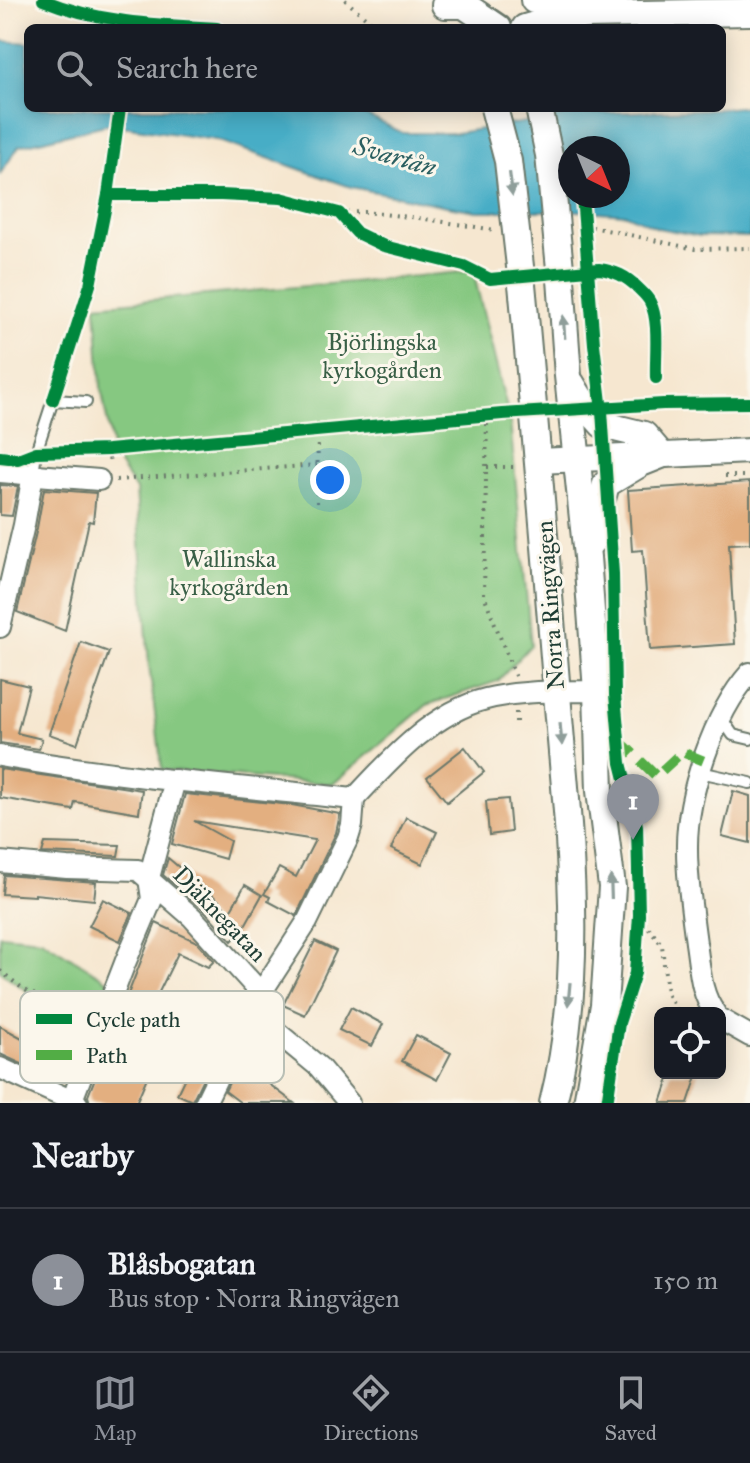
<!DOCTYPE html>
<meta charset="utf-8">
<style>
:root{--surface:#171b24;--page:#20242c;--text:#f1f3f6;--muted:#9ea1a6;--line:#363941;--accent:#8c9099}
body{margin:0;font-family:"IM FELL Great Primer",serif;background:var(--page);color:var(--text)}
.controls{position:absolute;right:24px;bottom:24px;display:grid;overflow:hidden;border-radius:12px;box-shadow:0 4px 20px #0003}
.controls button{width:72px;height:72px;display:grid;place-items:center;padding:0;border:0;border-bottom:2px solid var(--line);background:var(--surface);color:var(--text);font:40px sans-serif}
.compass{position:absolute;left:558px;top:136px;width:72px;height:72px;border-radius:50%;background:var(--surface);box-shadow:0 4px 20px #0003;rotate:137deg}
.you{position:absolute;left:330px;top:480px;width:28px;height:28px;margin:-20px;border:6px solid #fff;border-radius:50%;background:#1a73e8;box-shadow:0 0 0 12px #1a73e833}
.badge{display:grid;place-items:center;width:52px;height:52px;border-radius:50%;background:var(--accent);color:#fff;font-size:26px;font-weight:700}
.pin{position:absolute;translate:-50% -66px;filter:drop-shadow(0 2px 4px #0008)}
.pin::after{content:'';position:absolute;top:42px;width:28px;height:24px;background:inherit;clip-path:polygon(0 0,100% 0,50% 100%)}
.list{margin:0;padding:0;list-style:none}
h2{display:flex;justify-content:space-between;align-items:center;height:104px;margin:0;padding:0 32px;font-size:34px}
h2 small{font-size:26px;font-weight:400;color:var(--muted)}
.list li{display:grid;grid-template-columns:52px 1fr auto;gap:24px;align-items:center;box-sizing:border-box;height:144px;padding:0 32px;border-top:2px solid var(--line)}
.list b{display:block;font-size:30px;white-space:nowrap}
.list p{margin:0;font-size:26px;white-space:nowrap;color:var(--muted)}
.list em{font-size:26px;font-style:normal;color:var(--muted)}
.icon{flex:none;width:44px;height:44px;fill:none;stroke:currentColor;stroke-width:2;stroke-linecap:round;stroke-linejoin:round}
.map{position:relative;flex:none;width:750px;height:1103px;overflow:hidden}
.search{position:absolute;background:var(--surface);box-shadow:0 4px 20px #0003;left:24px;right:24px;top:24px;height:88px;display:flex;align-items:center;gap:20px;box-sizing:border-box;padding:0 28px;border-radius:12px;color:var(--muted);font-size:30px}
.sheet{height:248px;background:var(--surface)}
nav{display:flex;justify-content:space-around;align-items:center;box-sizing:border-box;height:112px;border-top:2px solid var(--line);background:var(--surface);font-size:22px;color:var(--muted)}
nav a{display:grid;justify-items:center;gap:4px}
nav .on{color:var(--accent)}
.map>svg:first-child{display:block}
.green{fill:#86c881;stroke:#52825a;stroke-width:2}
.water{fill:#46adc6;stroke:#32757d;stroke-width:2;fill-rule:evenodd}
.building{fill:#e3af80}
.lines{fill:none;stroke-linecap:round;stroke-linejoin:round}
.service-casing{stroke:#6a786b;stroke-width:14}
.minor-casing{stroke:#6a786b;stroke-width:24}
.tertiary-casing{stroke:#6a786b;stroke-width:28}
.secondary-casing{stroke:#6a786b;stroke-width:30}
.path{stroke:#6a786b;stroke-width:4;stroke-dasharray:2 6;stroke-linecap:butt}
.service{stroke:#fff;stroke-width:10}
.minor{stroke:#fff;stroke-width:20}
.tertiary{stroke:#fff;stroke-width:24}
.secondary{stroke:#fff;stroke-width:26}
.secondary-bridge-casing{stroke:#6a786b;stroke-width:30;stroke-linecap:butt}
.secondary-bridge{stroke:#fff;stroke-width:26}
.quiet{stroke:#52ad45;stroke-width:10;stroke-dasharray:20 10;stroke-linecap:butt}
.cycleway-casing{stroke:#fbf7ec;stroke-width:17}
.cycleway{stroke:#00873e;stroke-width:12}
.oneway{fill:#8f9e9a}
.labels{text-anchor:middle;dominant-baseline:central;stroke-width:6;stroke-linejoin:round;paint-order:stroke}
.park-label{font-size:24px;fill:#396047;stroke:#fbf7ec}
.street-label{font-size:24px;fill:#1f3d34;stroke:#fbf7ec}
.water-label{font-size:26px;font-style:italic;fill:#2b5f60;stroke:#fbf7ec}
.key{fill:#fbf7ec;stroke:#b9bfb5;stroke-width:2}
.key-label{font-size:22px;fill:#1f3d34}
</style>
<div class="map">
<svg width="750" height="1103" viewBox="0 0 750 1103">
<rect width="100%" height="100%" fill="#fbf7ec"/>
<filter id="ink" filterUnits="userSpaceOnUse"><feTurbulence type="fractalNoise" baseFrequency=".0125" numOctaves="2"/><feDisplacementMap in="SourceGraphic" scale="16" xChannelSelector="R" yChannelSelector="G"/><feConvolveMatrix kernelMatrix="1 2 1 2 8 2 1 2 1" color-interpolation-filters="sRGB"/></filter>
<filter id="wash" filterUnits="userSpaceOnUse"><feTurbulence type="fractalNoise" baseFrequency=".006" numOctaves="4" result="noise"/><feDisplacementMap in="SourceGraphic" scale="32" xChannelSelector="R" yChannelSelector="G"/><feGaussianBlur stdDeviation="1.8" result="paint"/><feColorMatrix in="noise" values="0 0 0 0 0 0 0 0 0 0 0 0 0 0 0 0 0 1.4 0 .05"/><feComposite in="paint" operator="in"/></filter>
<g filter="url(#wash)">
<rect width="100%" height="100%" fill="#f6e7d0"/>
<g class="green">
<path d="M 473,271 L 510,421 L 531,645 L 498,681 L 427,705 L 333,784 L 162,770 L 149,665 L 136,490 L 114,457 L 101,387 L 96,305 Z"/>
<path d="M 0,935 L 41,939 L 115,985 L 109,1003 L 97,1004 L 85,998 L 74,997 L 42,997 L 31,994 L 0,971 Z"/>
</g>
<path class="water" d="M 0,41 L 28,43 L 28,108 L 351,108 L 403,133 L 456,133 L 575,114 L 718,109 L 750,106 L 750,237 L 700,236 L 658,228 L 626,214 L 586,211 L 477,211 L 447,206 L 351,187 L 216,140 L 109,124 L 19,146 L 0,174 ZM 570,148 L 618,148 L 618,196 L 570,196 Z"/>
<g id="blocks">
<g class="building">
<path d="M 750,482 L 750,543 L 729,544 L 735,644 L 650,650 L 643,550 L 632,551 L 628,490 Z"/>
<path d="M 0,485 L 18,486 L 12,516 L 0,515 Z"/>
<path d="M 44,489 L 96,493 L 93,522 L 89,521 L 65,631 L 17,612 L 37,528 Z"/>
<path d="M 81,642 L 109,652 L 77,744 L 49,734 Z"/>
<path d="M 0,679 L 29,686 L 17,733 L 42,739 L 39,749 L 0,743 Z"/>
<path d="M 465,747 L 484,772 L 447,802 L 427,777 Z"/>
<path d="M 0,769 L 142,790 L 139,813 L 75,802 L 73,810 L 0,798 Z"/>
<path d="M 733,791 L 750,796 L 750,843 L 722,836 Z"/>
<path d="M 185,794 L 292,805 L 340,814 L 336,833 L 296,916 L 268,901 L 270,897 L 264,894 L 279,868 L 296,877 L 315,840 L 194,821 L 230,841 L 225,859 L 172,844 Z"/>
<path d="M 508,799 L 511,832 L 489,835 L 486,801 Z"/>
<path d="M 406,817 L 437,832 L 422,864 L 391,849 Z"/>
<path d="M 45,843 L 120,845 L 118,856 L 42,853 Z"/>
<path d="M 168,858 L 218,900 L 229,913 L 245,885 L 262,895 L 243,929 L 232,941 L 202,908 L 163,875 Z"/>
<path d="M 4,875 L 96,882 L 94,900 L 35,894 L 35,896 L 2,894 Z"/>
<path d="M 103,899 L 132,913 L 120,941 L 89,926 Z"/>
<path d="M 156,923 L 197,942 L 214,961 L 208,967 L 178,953 L 157,996 L 211,1022 L 222,1000 L 236,1010 L 192,1101 L 177,1094 L 189,1069 L 157,1054 L 136,1103 L 90,1103 L 88,1096 Z"/>
<path d="M 315,941 L 336,951 L 305,1015 L 283,1005 Z"/>
<path d="M 351,1007 L 383,1024 L 372,1046 L 339,1030 Z"/>
<path d="M 0,1026 L 35,1045 L 24,1065 L 0,1054 Z"/>
<path d="M 254,1031 L 279,1051 L 260,1077 L 294,1103 L 241,1103 L 225,1091 Z"/>
<path d="M 416,1035 L 451,1053 L 437,1080 L 402,1061 Z"/>
<path d="M 671,1073 L 698,1073 L 688,1103 L 661,1103 Z"/>
</g>
</g>
</g>
<g filter="url(#ink)">
<use href="#blocks" fill-opacity="0" stroke="#6a786b" stroke-width="2"/>
<g class="lines">
<g class="service-casing">
<g id="service">
<path d="M 33,474 L 36,452 L 53,400 L 86,402"/>
<path d="M 722,719 L 733,735 L 750,739"/>
<path d="M 700,772 L 750,783"/>
</g>
</g>
<g class="minor-casing">
<g id="minor">
<path d="M 0,472 L 99,480"/>
<path d="M 0,627 L 24,525 L 33,474"/>
<path d="M 0,756 C 117,777 236,786 354,799 C 390,760 433,712 486,699 C 521,690 560,692 597,691"/>
<path d="M 0,862 L 67,868 L 138,870 L 192,917 L 260,992"/>
<path d="M 250,1010 L 319,1067 L 349,1103"/>
<path d="M 715,1013 C 700,993 700,968 696,943 C 692,912 687,881 687,850 C 686,796 714,713 750,673"/>
<path d="M 720,1019 L 750,1036"/>
<path d="M 0,1068 L 77,1103"/>
<path d="M 72,1100 L 125,963 L 152,899 L 149,878 L 175,780"/>
<path d="M 205,1103 L 250,1010 L 307,922 L 348,838 L 352,825 L 354,799"/>
</g>
</g>
<g class="tertiary-casing">
<path id="tertiary" d="M 539,461 L 750,451"/>
</g>
<g class="secondary-casing">
<g id="secondary">
<path d="M 534,0 L 556,4 L 583,13"/>
<path d="M 445,5 L 464,5 L 498,28"/>
<path d="M 525,28 L 542,23 L 587,15 L 750,12"/>
<path d="M 561,279 L 568,376 L 587,557 L 597,691 L 600,791 L 612,887 L 604,1005 L 587,1103"/>
<path d="M 522,284 C 535,421 546,557 557,694 C 568,829 587,970 553,1103"/>
<path d="M 571,383 L 583,403 L 603,425 L 644,435 L 661,455 L 641,463 L 606,484 L 591,542"/>
</g>
</g>
<g class="path">
<path d="M 345,0 L 378,28"/>
<path d="M 339,213 L 364,212 L 419,218 L 495,230"/>
<path d="M 576,226 L 588,226 L 695,249 L 750,248"/>
<path d="M 487,416 L 484,595 L 515,676"/>
<path d="M 108,450 L 110,463"/>
<path d="M 487,467 L 516,467"/>
<path d="M 725,476 L 750,476"/>
<path d="M 116,480 L 317,465"/>
<path d="M 317,503 L 318,431"/>
<path d="M 516,722 L 516,712"/>
<path d="M 639,915 L 662,945 L 667,994 L 679,1013"/>
<path d="M 0,971 C 12,979 25,993 39,996 C 56,1001 74,993 91,1001"/>
</g>
<use href="#service" class="service"/>
<use href="#minor" class="minor"/>
<use href="#tertiary" class="tertiary"/>
<use href="#secondary" class="secondary"/>
<g class="secondary-bridge-casing">
<g id="secondary-bridge">
<path d="M 494,108 L 508,161 L 522,284"/>
<path d="M 539,108 L 549,155 L 561,279"/>
</g>
</g>
<use href="#secondary-bridge" class="secondary-bridge"/>
<path class="quiet" d="M 619,740 L 656,776 L 682,752 L 704,761"/>
<g class="cycleway-casing">
<g id="cycleway">
<path d="M 43,0 C 99,23 158,25 217,28"/>
<path d="M 108,195 L 221,195 L 281,198 L 339,213 L 357,233 L 384,246 L 464,266 L 490,279 L 599,269 C 615,271 626,276 638,288 C 642,292 647,296 650,302 C 660,321 655,356 656,378"/>
<path d="M 582,196 L 594,344 L 602,411 L 613,574 L 615,695 L 621,763 L 637,826 L 639,915 L 635,973 L 619,1023 L 607,1103"/>
<path d="M 53,400 L 90,285 L 108,195 L 120,108"/>
<path d="M 0,457 L 18,459 L 36,452 L 108,450 L 502,414 L 663,404 L 750,403"/>
</g>
</g>
<use href="#cycleway" class="cycleway"/>
</g>
<defs><path id="oneway-solid" d="M-6-.8H1V-3.2L6.5 0L1 3.2V.8H-6Z" transform="scale(2)"/></defs>
<g class="oneway">
<use href="#oneway-solid" transform="translate(511 184) rotate(83)"/>
<use href="#oneway-solid" transform="translate(564 327) rotate(-94)"/>
<use href="#oneway-solid" transform="translate(561 734) rotate(85)"/>
<use href="#oneway-solid" transform="translate(611 887) rotate(-92)"/>
<use href="#oneway-solid" transform="translate(569 994) rotate(95)"/>
</g>
</g>
<g class="labels">
<g class="park-label">
<text x="382" y="342">Björlingska<tspan x="382" dy="28">kyrkogården</tspan></text>
<text x="229" y="559">Wallinska<tspan x="229" dy="28">kyrkogården</tspan></text>
</g>
<g class="street-label">
<text transform="translate(550 605) rotate(-94)">Norra Ringvägen</text>
<text transform="translate(220 914) rotate(46)">Djäknegatan</text>
</g>
<g class="water-label">
<text transform="translate(395 156) rotate(16)">Svartån</text>
</g>
</g>
<rect x="20" y="991" width="264" height="92" rx="12" class="key"/>
<rect x="36" y="1014" width="36" height="10" fill="#00873e"/>
<rect x="36" y="1050" width="36" height="10" fill="#52ad45"/>
<g class="key-label">
<text x="86" y="1027">Cycle path</text>
<text x="86" y="1063">Path</text>
</g>
</svg>
<div class="controls">
<button><svg class="icon" aria-label="locate" viewBox="0 0 24 24"><circle cx="12" cy="12" r="6"/><path d="M12 2v4M12 18v4M2 12h4M18 12h4"/></svg></button>
</div>
<svg class="compass" viewBox="-18 -18 36 36"><path d="M0-13l5 13h-10z" fill="#e53935"/><path d="M0 13l5-13h-10z" fill="#9ea1a6"/></svg>
<div class="you"></div>
<div class="pin badge" style="left:633px;top:840px">1</div>
<div class="search"><svg class="icon" aria-label="search" viewBox="0 0 24 24"><circle cx="10" cy="10" r="6"/><path d="M15 15l6 6"/></svg>Search here</div>
</div>
<section class="sheet">
<h2>Nearby<small></small></h2>
<ul class="list">
<li><span class="badge">1</span><div><b>Blåsbogatan</b><p>Bus stop · Norra Ringvägen</p></div><em>150 m</em></li>
</ul>
</section>
<nav>
<a class="on"><svg class="icon" aria-label="map" viewBox="0 0 24 24"><path d="M3 6l6-2 6 2 6-2v14l-6 2-6-2-6 2zM9 4v14M15 6v14"/></svg>Map</a>
<a><svg class="icon" aria-label="directions" viewBox="0 0 24 24"><path d="M12 3l9 9-9 9-9-9zM9 14v-3h6M13 9l2 2-2 2"/></svg>Directions</a>
<a><svg class="icon" aria-label="saved" viewBox="0 0 24 24"><path d="M7 4h10v16l-5-4-5 4z"/></svg>Saved</a>
</nav>
